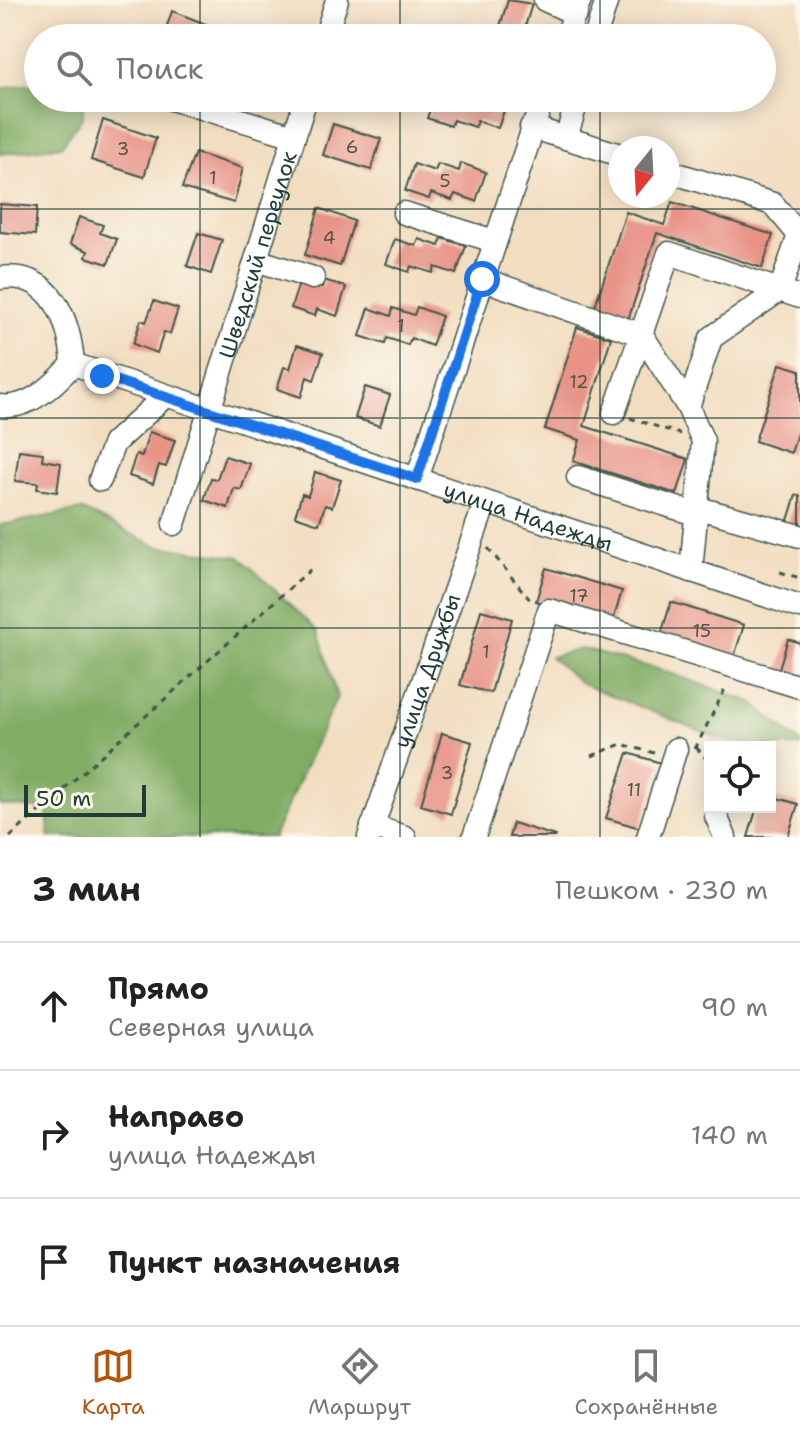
<!DOCTYPE html>
<html lang="ru">
<meta charset="utf-8">
<style>
:root{--surface:#fff;--page:#f6f6f6;--text:#222;--muted:#767676;--line:#e0e0e0;--accent:#b45309}
body{margin:0;font-family:"Shantell Sans",sans-serif;background:var(--page);color:var(--text)}
.controls{position:absolute;right:24px;bottom:24px;display:grid;overflow:hidden;border-radius:0px;box-shadow:0 4px 20px #0003}
.controls button{width:72px;height:72px;display:grid;place-items:center;padding:0;border:0;border-bottom:2px solid var(--line);background:var(--surface);color:var(--text);font:40px sans-serif}
.compass{position:absolute;left:608px;top:136px;width:72px;height:72px;border-radius:50%;background:var(--surface);box-shadow:0 4px 20px #0003;rotate:198deg}
.scale{position:absolute;left:24px;bottom:20px;width:122px;box-sizing:border-box;padding-left:8px;border:4px solid #1f3d34;border-top:0;font-size:22px;line-height:28px;white-space:nowrap;color:#1f3d34;-webkit-text-stroke:6px #fbf7ec;paint-order:stroke}
.stop{position:absolute;width:24px;height:24px;margin:-18px;border:6px solid #1a73e8;border-radius:50%;background:#fff}
.stop.end{background:#1a73e8;border-color:#fff;box-shadow:0 2px 8px #0008}
.list{margin:0;padding:0;list-style:none}
h2{display:flex;justify-content:space-between;align-items:center;height:104px;margin:0;padding:0 32px;font-size:34px}
h2 small{font-size:26px;font-weight:400;color:var(--muted)}
.list li{display:grid;grid-template-columns:52px 1fr auto;gap:24px;align-items:center;box-sizing:border-box;height:128px;padding:0 32px;border-top:2px solid var(--line)}
.list b{display:block;font-size:30px;white-space:nowrap}
.list p{margin:0;font-size:26px;white-space:nowrap;color:var(--muted)}
.list em{font-size:26px;font-style:normal;color:var(--muted)}
.icon{flex:none;width:44px;height:44px;fill:none;stroke:currentColor;stroke-width:2;stroke-linecap:round;stroke-linejoin:round}
.map{position:relative;flex:none;width:800px;height:837px;overflow:hidden}
.search{position:absolute;background:var(--surface);box-shadow:0 4px 20px #0003;left:24px;right:24px;top:24px;height:88px;display:flex;align-items:center;gap:20px;box-sizing:border-box;padding:0 28px;border-radius:44px;color:var(--muted);font-size:30px}
.sheet{height:488px;background:var(--surface)}
nav{display:flex;justify-content:space-around;align-items:center;box-sizing:border-box;height:112px;border-top:2px solid var(--line);background:var(--surface);font-size:22px;color:var(--muted)}
nav a{display:grid;justify-items:center;gap:4px}
nav .on{color:var(--accent)}
.map>svg:first-child{display:block}
.forest{fill:#80ac63;stroke:#50744c;stroke-width:2}
.building{fill:#e89386}
.lines{fill:none;stroke-linecap:round;stroke-linejoin:round}
.minor-casing{stroke:#3f5549;stroke-width:25}
.path{stroke:#3f5549;stroke-width:3;stroke-dasharray:6 6;stroke-linecap:butt}
.minor{stroke:#fff;stroke-width:22}
.route{stroke:#1a73e8;stroke-width:10}
.grid{fill:none;stroke:#1f3d34;stroke-width:2;stroke-opacity:0.55}
.labels{text-anchor:middle;dominant-baseline:central;stroke-width:6;stroke-linejoin:round;paint-order:stroke}
.number-label{font-size:18px;fill:#515248}
.street-label{font-size:22px;fill:#1f3d34;stroke:#fbf7ec}
</style>
<div class="map">
<svg width="800" height="837" viewBox="0 0 800 837">
<rect width="100%" height="100%" fill="#fbf7ec"/>
<filter id="ink" filterUnits="userSpaceOnUse"><feTurbulence type="fractalNoise" baseFrequency=".0125" numOctaves="2"/><feDisplacementMap in="SourceGraphic" scale="16" xChannelSelector="R" yChannelSelector="G"/><feConvolveMatrix kernelMatrix="1 2 1 2 8 2 1 2 1" color-interpolation-filters="sRGB"/></filter>
<filter id="wash" filterUnits="userSpaceOnUse"><feTurbulence type="fractalNoise" baseFrequency=".006" numOctaves="4" result="noise"/><feDisplacementMap in="SourceGraphic" scale="32" xChannelSelector="R" yChannelSelector="G"/><feGaussianBlur stdDeviation="1.8" result="paint"/><feColorMatrix in="noise" values="0 0 0 0 0 0 0 0 0 0 0 0 0 0 0 0 0 1.4 0 .05"/><feComposite in="paint" operator="in"/></filter>
<g filter="url(#wash)">
<rect width="100%" height="100%" fill="#f2ddc0"/>
<g class="forest">
<path d="M 38,83 L 38,98 L 84,98 L 83,116 L 61,146 L 0,154 L 0,89 Z"/>
<path d="M 81,510 L 156,546 L 240,557 L 318,631 L 337,697 L 273,837 L 49,837 L 47,809 L 0,805 L 0,525 Z"/>
<path d="M 582,649 L 661,670 L 751,702 L 800,742 L 800,746 L 756,747 L 716,737 L 582,684 L 550,657 Z"/>
</g>
<g id="blocks">
<g class="building">
<path d="M 508,0 L 532,4 L 523,33 L 500,26 Z"/>
<path d="M 172,11 L 219,29 L 216,38 L 163,38 Z"/>
<path d="M 434,98 L 504,98 L 508,99 L 498,128 L 477,121 L 475,127 L 453,120 L 451,126 L 427,118 Z"/>
<path d="M 103,120 L 156,138 L 144,177 L 91,160 Z"/>
<path d="M 333,124 L 381,139 L 371,170 L 323,155 Z"/>
<path d="M 195,153 L 243,168 L 234,203 L 182,188 Z"/>
<path d="M 461,163 L 486,172 L 476,201 L 455,194 L 452,200 L 431,193 L 429,199 L 405,191 L 414,164 L 435,171 L 438,164 L 459,171 Z"/>
<path d="M 672,202 L 773,235 L 762,268 L 657,233 L 627,323 L 593,312 L 626,212 L 664,225 Z"/>
<path d="M 0,204 L 37,207 L 35,235 L 0,232 Z"/>
<path d="M 319,208 L 354,221 L 340,266 L 305,255 Z"/>
<path d="M 79,217 L 103,225 L 100,233 L 117,239 L 108,264 L 86,257 L 88,251 L 70,244 Z"/>
<path d="M 198,233 L 222,240 L 211,274 L 187,266 Z"/>
<path d="M 442,238 L 466,246 L 456,274 L 435,267 L 433,273 L 411,266 L 409,272 L 386,264 L 395,239 L 416,246 L 419,239 L 439,246 Z"/>
<path d="M 300,280 L 322,287 L 324,280 L 346,287 L 337,316 L 317,309 L 315,316 L 291,308 Z"/>
<path d="M 154,301 L 178,309 L 170,334 L 164,332 L 157,353 L 133,344 L 141,320 L 146,322 Z"/>
<path d="M 417,307 L 442,316 L 432,346 L 411,338 L 408,345 L 387,338 L 385,344 L 360,336 L 369,308 L 391,316 L 393,308 L 414,315 Z"/>
<path d="M 577,327 L 611,338 L 584,426 L 688,459 L 677,494 L 573,461 L 580,440 L 545,429 Z"/>
<path d="M 297,345 L 323,353 L 314,380 L 307,377 L 301,397 L 277,389 L 284,367 L 290,369 Z"/>
<path d="M 780,364 L 800,370 L 800,424 L 791,453 L 755,441 Z"/>
<path d="M 365,387 L 390,395 L 380,426 L 355,418 Z"/>
<path d="M 149,432 L 175,440 L 166,467 L 159,465 L 153,484 L 129,476 L 136,454 L 142,456 Z"/>
<path d="M 19,450 L 43,453 L 42,460 L 61,463 L 57,492 L 37,489 L 38,483 L 15,481 Z"/>
<path d="M 225,456 L 250,464 L 241,490 L 234,488 L 228,508 L 204,500 L 211,478 L 217,479 Z"/>
<path d="M 315,472 L 341,480 L 332,507 L 325,505 L 319,524 L 295,516 L 302,494 L 308,496 Z"/>
<path d="M 796,495 L 800,496 L 800,534 L 785,530 Z"/>
<path d="M 546,568 L 622,591 L 612,624 L 536,601 Z"/>
<path d="M 671,602 L 744,625 L 733,660 L 660,638 Z"/>
<path d="M 481,610 L 512,619 L 491,693 L 460,685 Z"/>
<path d="M 788,639 L 800,643 L 800,681 L 777,675 Z"/>
<path d="M 442,733 L 472,742 L 451,814 L 421,805 Z"/>
<path d="M 628,753 L 661,763 L 640,828 L 606,818 Z"/>
<path d="M 770,796 L 798,804 L 788,837 L 748,837 L 757,807 L 770,807 Z"/>
<path d="M 513,823 L 555,836 L 555,837 L 509,837 Z"/>
</g>
</g>
</g>
<g filter="url(#ink)">
<use href="#blocks" fill-opacity="0" stroke="#3f5549" stroke-width="2"/>
<g class="lines">
<g class="minor-casing">
<g id="minor">
<path d="M 545,0 L 576,14"/>
<path d="M 325,38 L 337,0"/>
<path d="M 566,38 L 580,0"/>
<path d="M 595,38 L 607,0"/>
<path d="M 168,98 L 294,136"/>
<path d="M 531,127 L 620,155"/>
<path d="M 566,138 L 578,98"/>
<path d="M 668,171 L 773,204 L 799,235 L 780,290 L 711,338 L 688,407"/>
<path d="M 404,213 L 494,241"/>
<path d="M 256,260 L 313,278"/>
<path d="M 0,278 C 53,270 70,323 73,364 C 55,384 29,410 0,406"/>
<path d="M 482,279 L 642,335 L 688,407 L 703,441 L 691,571"/>
<path id="s1" d="M 73,364 L 800,607"/>
<path d="M 614,413 L 669,253 L 800,297"/>
<path d="M 578,477 L 695,514"/>
<path d="M 417,479 L 543,98"/>
<path d="M 100,480 L 114,443 L 165,396"/>
<path d="M 695,507 L 800,536"/>
<path id="s2" d="M 174,524 L 306,98"/>
<path d="M 718,807 L 716,816 L 725,837"/>
<path d="M 372,826 L 405,837"/>
<path id="s3" d="M 369,837 L 485,503"/>
<path d="M 474,837 L 549,610 L 800,687"/>
<path d="M 648,837 L 676,749"/>
</g>
</g>
<g class="path">
<path d="M 630,418 L 680,434"/>
<path d="M 488,548 L 531,601"/>
<path d="M 780,572 L 800,578"/>
<path d="M 696,747 L 710,763"/>
<path d="M 695,749 L 727,685"/>
<path d="M 592,756 L 621,744 L 654,753"/>
<path d="M 10,837 L 311,569"/>
</g>
<use href="#minor" class="minor"/>
</g>
</g>
<g class="lines" filter="url(#ink)">
<path class="route" d="M 102,376 L 417,479 L 482,279"/>
</g>
<path class="grid" d="M 200,0 L 200,38M 400,0 L 400,38M 600,0 L 600,38M 200,98 L 200,837M 400,98 L 400,837M 600,98 L 600,837M 0,209 L 800,209M 0,418 L 800,418M 0,628 L 800,628"/>
<g class="labels">
<g class="number-label">
<text x="352" y="147">6</text>
<text x="123" y="149">3</text>
<text x="213" y="178">1</text>
<text x="445" y="181">5</text>
<text x="329" y="238">4</text>
<text x="401" y="326">1</text>
<text x="579" y="382">12</text>
<text x="579" y="596">17</text>
<text x="702" y="631">15</text>
<text x="486" y="652">1</text>
<text x="447" y="773">3</text>
<text x="634" y="790">11</text>
</g>
<g class="street-label">
<text stroke="none"><textPath href="#s2" startOffset="282">Шведский переулок</textPath></text>
<text stroke="none"><textPath href="#s1" startOffset="480">улица Надежды</textPath></text>
<text stroke="none"><textPath href="#s3" startOffset="176">улица Дружбы</textPath></text>
</g>
</g>
</svg>
<div class="controls">
<button><svg class="icon" aria-label="locate" viewBox="0 0 24 24"><circle cx="12" cy="12" r="6"/><path d="M12 2v4M12 18v4M2 12h4M18 12h4"/></svg></button>
</div>
<svg class="compass" viewBox="-18 -18 36 36"><path d="M0-13l5 13h-10z" fill="#e53935"/><path d="M0 13l5-13h-10z" fill="#767676"/></svg>
<div class="scale">50 m</div>
<div class="stop" style="left:482px;top:279px"></div>
<div class="stop end" style="left:102px;top:376px"></div>
<div class="search"><svg class="icon" aria-label="search" viewBox="0 0 24 24"><circle cx="10" cy="10" r="6"/><path d="M15 15l6 6"/></svg>Поиск</div>
</div>
<section class="sheet">
<h2>3 мин<small>Пешком · 230 m</small></h2>
<ul class="list">
<li><svg class="icon" aria-label="ahead" viewBox="0 0 24 24"><path d="M12 20V5M6 11l6-6 6 6"/></svg><div><b>Прямо</b><p>Северная улица</p></div><em>90 m</em></li>
<li><svg class="icon" aria-label="right" viewBox="0 0 24 24"><path d="M7 20v-9h11M14 6l5 5-5 5"/></svg><div><b>Направо</b><p>улица Надежды</p></div><em>140 m</em></li>
<li><svg class="icon" aria-label="arrive" viewBox="0 0 24 24"><path d="M6 21V4h12l-3 4 3 4H6"/></svg><div><b>Пункт назначения</b></div></li>
</ul>
</section>
<nav>
<a class="on"><svg class="icon" aria-label="map" viewBox="0 0 24 24"><path d="M3 6l6-2 6 2 6-2v14l-6 2-6-2-6 2zM9 4v14M15 6v14"/></svg>Карта</a>
<a><svg class="icon" aria-label="directions" viewBox="0 0 24 24"><path d="M12 3l9 9-9 9-9-9zM9 14v-3h6M13 9l2 2-2 2"/></svg>Маршрут</a>
<a><svg class="icon" aria-label="saved" viewBox="0 0 24 24"><path d="M7 4h10v16l-5-4-5 4z"/></svg>Сохранённые</a>
</nav>
